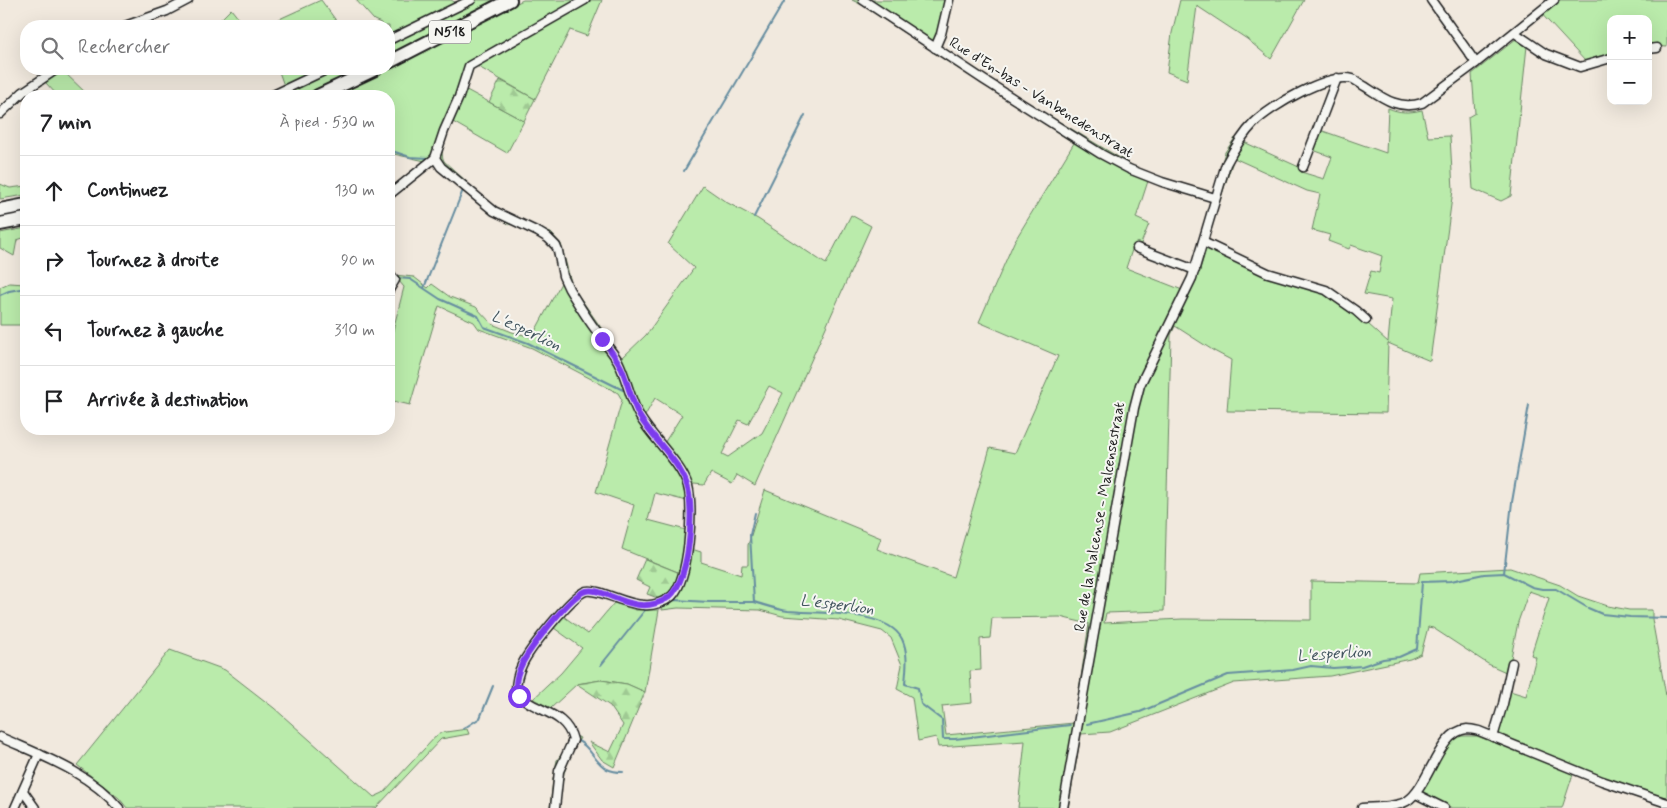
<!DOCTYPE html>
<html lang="fr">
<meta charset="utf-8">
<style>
:root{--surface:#fff;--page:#f6f6f6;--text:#202124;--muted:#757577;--line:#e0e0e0}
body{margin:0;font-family:Mynerve,sans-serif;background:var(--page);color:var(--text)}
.controls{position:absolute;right:15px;top:15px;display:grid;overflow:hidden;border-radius:10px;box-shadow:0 5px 20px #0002}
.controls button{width:45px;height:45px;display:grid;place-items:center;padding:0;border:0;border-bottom:1px solid var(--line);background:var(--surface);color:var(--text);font:25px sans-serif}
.stop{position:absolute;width:15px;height:15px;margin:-11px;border:4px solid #7c3aed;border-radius:50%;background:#fff}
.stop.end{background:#7c3aed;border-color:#fff;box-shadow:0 1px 5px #0008}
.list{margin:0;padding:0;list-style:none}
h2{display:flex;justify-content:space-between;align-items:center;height:65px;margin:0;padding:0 20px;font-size:21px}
h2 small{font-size:16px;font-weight:400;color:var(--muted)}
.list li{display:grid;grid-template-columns:32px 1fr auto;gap:15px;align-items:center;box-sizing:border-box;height:70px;padding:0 20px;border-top:1px solid var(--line)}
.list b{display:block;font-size:19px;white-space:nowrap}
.list em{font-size:16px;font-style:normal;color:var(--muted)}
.icon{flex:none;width:28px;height:28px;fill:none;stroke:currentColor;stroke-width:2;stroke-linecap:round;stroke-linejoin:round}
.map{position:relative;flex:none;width:1667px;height:808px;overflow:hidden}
.search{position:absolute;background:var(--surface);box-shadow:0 5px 20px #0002;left:20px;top:20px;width:375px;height:55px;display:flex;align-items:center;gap:12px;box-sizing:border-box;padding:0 18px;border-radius:20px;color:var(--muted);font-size:19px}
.panel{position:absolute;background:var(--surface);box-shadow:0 5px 20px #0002;left:20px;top:90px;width:375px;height:345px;border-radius:20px}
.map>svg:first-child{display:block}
.grass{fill:#baebab;stroke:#6b8464;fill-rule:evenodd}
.forest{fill:url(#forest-firs);stroke:#6b8464}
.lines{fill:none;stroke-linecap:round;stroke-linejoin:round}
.stream{stroke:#668da0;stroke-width:2}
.minor-casing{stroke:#1c1c1c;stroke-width:11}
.trunk-casing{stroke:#1c1c1c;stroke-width:16}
.minor{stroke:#f6f6f2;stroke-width:8}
.trunk{stroke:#f6f6f2;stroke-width:12}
.route{stroke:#7c3aed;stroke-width:6}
.labels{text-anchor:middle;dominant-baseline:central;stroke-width:4;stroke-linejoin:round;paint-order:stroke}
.shield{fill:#f6f6f2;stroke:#5d5d5c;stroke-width:1}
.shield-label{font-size:14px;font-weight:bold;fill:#1c1c1c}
.street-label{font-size:15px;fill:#1c1c1c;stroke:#f6f6f2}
.water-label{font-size:16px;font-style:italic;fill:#41545e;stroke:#f6f6f2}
</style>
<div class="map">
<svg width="1667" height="808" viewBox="0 0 1667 808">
<defs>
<pattern id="forest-firs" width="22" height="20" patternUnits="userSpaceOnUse" patternTransform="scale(1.25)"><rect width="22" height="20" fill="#baebab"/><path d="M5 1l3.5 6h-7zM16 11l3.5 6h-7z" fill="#9fc993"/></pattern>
</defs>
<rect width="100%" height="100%" fill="#f1e9de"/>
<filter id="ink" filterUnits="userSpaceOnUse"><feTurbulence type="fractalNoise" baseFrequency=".02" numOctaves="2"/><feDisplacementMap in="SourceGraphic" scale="10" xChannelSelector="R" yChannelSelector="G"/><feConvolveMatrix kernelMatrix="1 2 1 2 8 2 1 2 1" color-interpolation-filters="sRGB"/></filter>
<g filter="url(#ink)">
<g class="grass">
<path d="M 321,0 L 340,26 L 264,26 Z"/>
<path d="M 356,0 L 451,0 L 464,7 L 476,0 L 495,0 L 434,33 L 389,55 L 389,26 L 381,26 L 381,23 L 374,20 Z"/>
<path d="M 523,0 L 602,0 L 587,36 L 570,30 L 535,99 L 475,65 L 465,65 L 461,87 L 524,121 L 507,153 L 453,122 C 448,134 438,148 444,161 L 493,206 L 512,217 L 510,225 L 477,202 L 434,165 L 431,157 L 425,161 L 389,153 L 389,96 L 335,96 L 334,95 Z"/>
<path d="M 852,0 L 953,0 L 943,39 L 939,47 L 972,68 L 968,75 L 862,5 Z"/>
<path d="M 1180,0 L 1304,0 L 1271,59 L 1247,39 L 1197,6 L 1187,80 L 1167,72 L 1172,33 Z"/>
<path d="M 1547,0 L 1667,0 L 1667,47 L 1648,46 L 1648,19 L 1611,19 L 1611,56 L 1586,62 L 1537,9 Z"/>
<path d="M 1517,38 L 1527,46 L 1511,196 L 1501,201 L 1473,189 L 1468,117 L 1475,113 L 1472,74 Z"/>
<path d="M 278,69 L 359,69 L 302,96 L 283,96 L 287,94 Z"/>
<path d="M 62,70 L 89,96 L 58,96 L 45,82 Z"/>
<path d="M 1003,88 L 1135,167 L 1176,183 L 1213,193 L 1225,152 L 1235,138 L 1299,167 L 1301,172 L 1324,179 L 1332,157 L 1313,150 L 1320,130 L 1386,153 L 1388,108 C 1400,113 1409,113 1422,110 L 1428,137 L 1450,136 L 1453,190 L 1430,361 L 1388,343 L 1386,413 L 1227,411 L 1231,360 L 1214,351 L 1175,326 L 1171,335 L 1164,611 L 1106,613 L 1104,623 L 1182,619 L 1311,620 L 1311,581 L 1418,583 L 1420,573 L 1510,568 L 1560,585 L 1578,596 L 1608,606 L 1629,610 L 1652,610 L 1652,619 L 1667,701 L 1667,797 L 1653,795 L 1575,768 L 1562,808 L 1452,808 L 1421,793 L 1448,745 L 1458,736 L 1477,736 L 1495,743 L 1510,691 L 1526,696 L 1536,657 L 1531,655 L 1549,598 L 1529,591 L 1518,622 L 1508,673 L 1488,664 L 1433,628 L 1428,627 L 1421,654 L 1410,659 L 1330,676 L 1234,683 L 1110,732 L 1081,734 L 1068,808 L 1018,808 L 1025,741 L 938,747 L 936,737 L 918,741 L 912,697 L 897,689 L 902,665 L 891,638 L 882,631 L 839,620 L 782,616 L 760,610 L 678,608 L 662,610 L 663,600 L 680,573 L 622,549 L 634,505 L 596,492 L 622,400 L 618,393 L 532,348 L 479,329 L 474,322 L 439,306 L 410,405 L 389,400 L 389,346 L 404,287 L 394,275 L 414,277 L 428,288 L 432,284 L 450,297 L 476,307 L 492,324 L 512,332 L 532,337 L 561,283 L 555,252 L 547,242 L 532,234 L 534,227 L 551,233 L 561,244 L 572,286 L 622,358 L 646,335 L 694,268 L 668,244 L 703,186 L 726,202 L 758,219 L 826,264 L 851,215 L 871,226 L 755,486 L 737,475 L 732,484 L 711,473 L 704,485 L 694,484 L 683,488 L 687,501 L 655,493 L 648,520 L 686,530 L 685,547 L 701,552 L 701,562 L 741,575 L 742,565 L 748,565 L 748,545 L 765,490 L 881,538 L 877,549 L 953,577 L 990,448 L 1015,453 L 1058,356 L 979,322 L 1014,242 L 1074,143 L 1000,95 ZM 1234,158 L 1307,191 L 1320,194 L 1312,230 L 1330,235 L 1328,241 L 1349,249 L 1351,245 L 1382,256 L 1379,273 L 1371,271 L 1364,294 L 1392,299 L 1388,342 L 1358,315 L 1327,292 L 1297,283 L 1298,278 L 1263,267 L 1209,240 L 1200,269 L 1190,293 L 1126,268 L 1133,247 L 1140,246 L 1149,224 L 1136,218 L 1148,181 L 1219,203 ZM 769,386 L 783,393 L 762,433 L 728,457 L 722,454 L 739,420 L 748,424 ZM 655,398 L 682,415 L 661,448 L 641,423 ZM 1060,617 L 1089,624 L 1074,723 L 946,735 L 942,706 L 972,703 L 970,671 L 981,670 L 980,639 L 990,638 L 992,618 Z"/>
<path d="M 0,184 L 10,188 L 26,186 L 26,195 L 0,199 Z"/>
<path d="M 26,228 L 26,237 L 17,240 L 14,256 L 0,248 L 0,233 Z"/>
<path d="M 9,283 L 26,284 L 26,325 L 0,325 L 0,287 Z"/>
<path d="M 614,603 L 636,610 L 659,610 L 645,692 L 627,684 L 601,680 L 577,684 L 551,708 L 533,699 L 561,673 L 582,648 L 554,628 L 563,616 L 588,634 Z"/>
<path d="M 170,650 L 225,670 L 274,708 L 374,797 L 383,793 L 439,733 L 467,729 L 469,734 L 441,739 L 376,808 L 127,808 L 119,798 L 77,765 Z"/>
<path d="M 568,732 L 580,738 L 571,754 L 564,773 L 558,808 L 550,808 L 553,779 L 557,760 L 567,747 Z"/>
</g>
<g class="forest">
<path d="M 231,9 L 239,19 L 233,26 L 214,26 Z"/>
<path d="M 500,80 L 535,99 L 524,121 L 489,102 Z"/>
<path d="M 645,559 L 680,573 L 671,592 L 663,600 L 647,594 L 650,587 L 636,580 Z"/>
<path d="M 601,680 L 627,684 L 645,692 L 614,767 L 602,760 L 589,742 L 610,752 L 623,725 L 610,706 L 577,684 Z"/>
</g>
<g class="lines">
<g class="stream">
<path d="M 389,150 L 410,157 L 429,158"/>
<path d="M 684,171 L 785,0"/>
<path d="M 754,217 L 805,115"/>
<path d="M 397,278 L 410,279 L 440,299 L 478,316 L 484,327 L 528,343 L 623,390"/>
<path d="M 424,288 L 463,190"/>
<path d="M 0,295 L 9,291 L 26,288"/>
<path d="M 755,513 L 750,535 L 754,602 C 765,605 776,609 788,611 C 817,614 887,609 902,639 C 909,654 906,669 905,684 L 918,688 L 921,704 L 942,720 L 943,739 L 955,739 L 1070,725"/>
<path d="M 1504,573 L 1512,502 L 1529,405"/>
<path d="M 601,665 L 645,610 L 665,605 L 674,600 L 709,602 L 754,602"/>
<path d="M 1087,724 L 1140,712 L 1228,675 L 1293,670 L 1311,666 L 1333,668 L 1362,666 L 1383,659 L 1399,657 L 1417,649 L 1422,582 L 1451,581 L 1484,574 L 1504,573 L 1532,587 L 1542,589 L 1556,589 L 1588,608 L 1602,614 L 1630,617 L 1667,618"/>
<path d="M 463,729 L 480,718 L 493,686"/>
<path d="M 578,741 C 591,747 594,762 607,769 C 611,771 618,772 623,772"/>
</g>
<g class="minor-casing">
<g id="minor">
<path d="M 863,0 L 984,80 L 1101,154 L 1129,169 L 1162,182 L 1215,198"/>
<path d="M 1431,0 L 1476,63"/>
<path d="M 125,26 L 167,11 L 188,0"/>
<path d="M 1515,33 L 1546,54 L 1580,67 L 1611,58"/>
<path d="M 389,40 L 471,0"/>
<path d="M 935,48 L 941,34 L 949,0"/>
<path d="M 1648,49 L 1657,48"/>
<path d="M 271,96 L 328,69"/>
<path d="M 0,114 L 23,92 L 57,69"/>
<path d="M 1303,167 L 1337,78"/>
<path d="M 389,195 L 435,158"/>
<path d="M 1203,242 L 1268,273 L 1326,290 L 1356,311 L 1366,320"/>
<path d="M 1137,248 L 1195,270"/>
<path d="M 389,273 L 395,280 L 389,290"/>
<path d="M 0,737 C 42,756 89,772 119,808"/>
<path d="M 1493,737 L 1503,704 L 1512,663"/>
<path d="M 23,791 L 35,808"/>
<path d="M 1416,794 L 1444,808"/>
<path d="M 15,808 L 39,754"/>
<path d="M 555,808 L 559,771 L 573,740 C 565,709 532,713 516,691 C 516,682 518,673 522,665 C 528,651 572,595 586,591 C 599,588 625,605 644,605 C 653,606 665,602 672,596 C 689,579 694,508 688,486 C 681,463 653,439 640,417 C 630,400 627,379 618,361 C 612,351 604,343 598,333 C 587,319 578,304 569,289 L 563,276 L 558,251 L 556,246 L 548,238 L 538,232 L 494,211 L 441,167 L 435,158 L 444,131 L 459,97 L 469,66 L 585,0"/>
<path d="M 1063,808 L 1134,408 L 1140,385 L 1192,278 L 1226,164 C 1234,149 1242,135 1254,123 C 1271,106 1329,72 1353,79 C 1357,81 1362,85 1366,87 C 1384,99 1399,110 1422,103 L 1476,63 L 1554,0"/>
<path d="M 1362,808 C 1375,807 1395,808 1407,801 C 1430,786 1438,731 1467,729 C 1470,729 1475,730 1479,731 L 1602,781 L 1667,803"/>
</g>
</g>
<g class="trunk-casing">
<g id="trunk">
<path d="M 389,62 L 510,0"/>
<path d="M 318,96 L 375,69"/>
<path d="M 0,210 L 26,205"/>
<path d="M 0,224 L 26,219"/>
</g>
</g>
<use href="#minor" class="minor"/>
<use href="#trunk" class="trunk"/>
</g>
</g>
<g class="lines" filter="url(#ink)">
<path class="route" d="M 519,696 C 513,686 517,674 522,664 C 530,648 568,599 583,592 C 603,583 632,619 666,599 C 690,586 695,509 687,485 C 679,461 653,439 640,417 C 631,401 628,383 621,367 C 616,357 609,348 602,339"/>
</g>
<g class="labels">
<rect class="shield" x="429" y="20.5" width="42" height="23" rx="4"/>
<g class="shield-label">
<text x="450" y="32">N518</text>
</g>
<g class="street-label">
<text transform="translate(1041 98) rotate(32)">Rue d'En-bas - Vanbenedenstraat</text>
<text transform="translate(1100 517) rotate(-80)">Rue de la Malcense - Malcensestraat</text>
</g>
<g class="water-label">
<text transform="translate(526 331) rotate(25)">L'esperlion</text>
<text transform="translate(837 605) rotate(7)">L'esperlion</text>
<text transform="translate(1334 654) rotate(-4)">L'esperlion</text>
</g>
</g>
</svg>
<div class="controls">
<button>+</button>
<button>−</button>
</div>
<div class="stop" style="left:519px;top:696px"></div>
<div class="stop end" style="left:602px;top:339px"></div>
<div class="search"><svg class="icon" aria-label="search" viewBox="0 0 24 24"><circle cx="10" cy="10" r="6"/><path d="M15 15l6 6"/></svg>Rechercher</div>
<section class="panel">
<h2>7 min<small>À pied · 530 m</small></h2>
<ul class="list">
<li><svg class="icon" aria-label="ahead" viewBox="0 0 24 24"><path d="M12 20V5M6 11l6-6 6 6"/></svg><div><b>Continuez</b></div><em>130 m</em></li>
<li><svg class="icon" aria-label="right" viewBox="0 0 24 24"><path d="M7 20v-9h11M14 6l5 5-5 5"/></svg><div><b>Tournez à droite</b></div><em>90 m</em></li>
<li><svg class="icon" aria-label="left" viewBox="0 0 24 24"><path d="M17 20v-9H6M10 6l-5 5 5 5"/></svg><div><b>Tournez à gauche</b></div><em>310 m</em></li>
<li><svg class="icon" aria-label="arrive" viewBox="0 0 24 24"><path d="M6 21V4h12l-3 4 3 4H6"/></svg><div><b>Arrivée à destination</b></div></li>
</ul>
</section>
</div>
